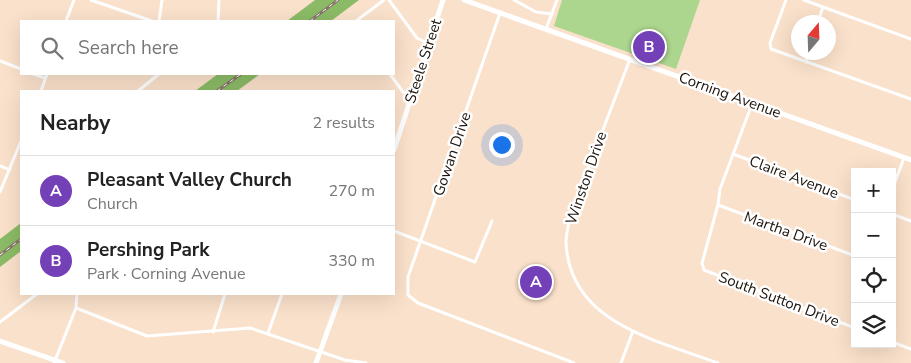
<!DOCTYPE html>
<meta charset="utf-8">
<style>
:root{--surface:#fff;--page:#f6f6f6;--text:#222;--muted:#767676;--line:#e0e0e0;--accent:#7440b7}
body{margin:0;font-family:"Nunito Sans",sans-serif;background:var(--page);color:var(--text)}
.controls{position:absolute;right:15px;bottom:15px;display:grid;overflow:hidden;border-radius:0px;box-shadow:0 5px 20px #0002}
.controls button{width:45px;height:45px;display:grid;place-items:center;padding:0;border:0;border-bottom:1px solid var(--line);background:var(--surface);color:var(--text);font:25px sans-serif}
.compass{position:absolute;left:791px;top:15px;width:45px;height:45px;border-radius:50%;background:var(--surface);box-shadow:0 5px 20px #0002;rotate:19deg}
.you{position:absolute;left:501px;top:144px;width:18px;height:18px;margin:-12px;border:4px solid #fff;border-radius:50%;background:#1a73e8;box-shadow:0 0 0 8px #1a73e833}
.badge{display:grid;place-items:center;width:32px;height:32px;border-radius:50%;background:var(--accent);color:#fff;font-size:16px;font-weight:700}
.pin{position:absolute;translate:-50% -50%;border:2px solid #fff;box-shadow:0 1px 5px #0006}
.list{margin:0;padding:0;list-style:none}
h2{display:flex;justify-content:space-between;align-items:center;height:65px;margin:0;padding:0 20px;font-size:21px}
h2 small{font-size:16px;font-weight:400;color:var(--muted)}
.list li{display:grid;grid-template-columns:32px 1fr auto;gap:15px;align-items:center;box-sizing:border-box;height:70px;padding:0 20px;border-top:1px solid var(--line)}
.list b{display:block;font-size:19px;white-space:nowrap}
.list p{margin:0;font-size:16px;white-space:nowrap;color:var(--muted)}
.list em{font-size:16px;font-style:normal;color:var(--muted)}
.icon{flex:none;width:28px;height:28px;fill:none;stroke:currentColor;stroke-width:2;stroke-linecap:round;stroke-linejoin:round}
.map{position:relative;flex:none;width:911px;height:363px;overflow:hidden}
.search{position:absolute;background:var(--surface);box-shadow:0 5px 20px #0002;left:20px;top:20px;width:375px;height:55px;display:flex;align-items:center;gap:12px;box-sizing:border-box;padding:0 18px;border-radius:0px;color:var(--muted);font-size:19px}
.panel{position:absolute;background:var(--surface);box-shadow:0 5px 20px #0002;left:20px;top:90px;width:375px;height:205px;border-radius:0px}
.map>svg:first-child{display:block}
.green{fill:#acd58e}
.forest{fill:#8bbb66}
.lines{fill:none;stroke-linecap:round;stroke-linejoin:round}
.street{stroke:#fff;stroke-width:3}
.secondary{stroke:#fff;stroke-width:5}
.rail-casing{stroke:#887869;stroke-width:3}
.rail{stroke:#fff;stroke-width:1;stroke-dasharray:4;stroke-linecap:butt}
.labels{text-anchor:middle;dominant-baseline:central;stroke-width:5;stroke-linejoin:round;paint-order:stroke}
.street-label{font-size:15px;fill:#1d140c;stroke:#fff}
</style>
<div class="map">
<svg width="911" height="363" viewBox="0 0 911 363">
<rect width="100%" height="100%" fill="#fae1cb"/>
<path class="green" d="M 562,0 L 700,0 L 676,69 L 554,26 Z"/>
<g class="forest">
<path d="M 315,0 L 359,0 L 331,21 L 287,21 Z"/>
<path d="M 218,74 L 260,74 L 237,91 L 195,91 Z"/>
<path d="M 21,223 L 21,251 L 0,267 L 0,239 Z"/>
</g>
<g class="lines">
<g class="street">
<path d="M 91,0 L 152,21"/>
<path d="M 389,0 L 417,38 L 429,44"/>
<path d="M 514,0 L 536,12 L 552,14"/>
<path d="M 786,0 L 770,43 L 771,49 L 911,99"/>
<path d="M 804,0 L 911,39"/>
<path d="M 500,13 L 408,277 L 408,295 L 418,303 L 574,363"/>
<path d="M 66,21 L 74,0"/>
<path d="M 159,21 L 162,0"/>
<path d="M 218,21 L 219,0"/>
<path d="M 356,21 L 384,0"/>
<path d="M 818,22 L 823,7"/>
<path d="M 546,29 L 557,0"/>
<path d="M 630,59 L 570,216 C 569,224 566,234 566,242 C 569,323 656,340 718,363"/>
<path d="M 0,61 L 21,69"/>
<path d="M 806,62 L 809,52"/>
<path d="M 33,74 L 45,78"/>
<path d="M 390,74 L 403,92 L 411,95"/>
<path d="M 41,91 L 47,74"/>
<path d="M 138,91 L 159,74"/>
<path d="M 752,104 L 720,189 L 718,205 L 702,263 L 704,270 L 855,328"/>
<path d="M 733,154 L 855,200"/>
<path d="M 0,166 L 10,170"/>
<path d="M 892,190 L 904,158"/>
<path d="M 0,192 L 21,141"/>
<path d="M 718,205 L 855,256"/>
<path d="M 892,214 L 911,221"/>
<path d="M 394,231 L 475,262 L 492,221"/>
<path d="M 76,308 L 147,336 L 250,328 L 345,360 L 366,363"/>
<path d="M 0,322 L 37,294"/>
<path d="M 213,332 L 225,294"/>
<path d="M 268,333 L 282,294"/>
<path d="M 892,342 L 911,349"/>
<path d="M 54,363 L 76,308 L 77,294"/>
<path d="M 621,363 L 633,331"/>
</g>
<g class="secondary">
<path d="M 464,0 L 911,160"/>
<path d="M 394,150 L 443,0"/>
<path d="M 0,341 L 63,363"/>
<path d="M 316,363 L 341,294"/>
</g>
<g class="rail-casing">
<g id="rail">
<path d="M 310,21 L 338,0"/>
<path d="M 217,91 L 241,74"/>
<path d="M 0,255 L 21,239"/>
</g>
</g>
<use href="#rail" class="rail"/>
</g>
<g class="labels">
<g class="street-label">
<text transform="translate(423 61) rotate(-72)">Steele Street</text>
<text transform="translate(730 95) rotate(20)">Corning Avenue</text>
<text transform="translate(452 154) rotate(-71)">Gowan Drive</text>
<text transform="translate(794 177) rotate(21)">Claire Avenue</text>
<text transform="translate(586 178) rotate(-71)">Winston Drive</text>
<text transform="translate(786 231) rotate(20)">Martha Drive</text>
<text transform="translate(779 299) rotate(21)">South Sutton Drive</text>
</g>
</g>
</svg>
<div class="controls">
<button>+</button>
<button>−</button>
<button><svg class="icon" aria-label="locate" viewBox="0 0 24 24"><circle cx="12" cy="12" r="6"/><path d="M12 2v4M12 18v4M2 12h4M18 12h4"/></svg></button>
<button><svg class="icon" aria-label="layers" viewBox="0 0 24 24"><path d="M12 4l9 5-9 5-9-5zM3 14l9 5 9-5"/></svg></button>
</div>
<svg class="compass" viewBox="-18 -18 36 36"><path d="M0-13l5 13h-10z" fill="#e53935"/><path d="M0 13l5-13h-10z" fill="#767676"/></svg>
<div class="you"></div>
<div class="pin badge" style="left:536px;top:282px">A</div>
<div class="pin badge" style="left:649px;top:47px">B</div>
<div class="search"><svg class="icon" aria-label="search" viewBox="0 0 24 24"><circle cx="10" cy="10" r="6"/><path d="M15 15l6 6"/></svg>Search here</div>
<section class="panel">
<h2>Nearby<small>2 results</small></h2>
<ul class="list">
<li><span class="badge">A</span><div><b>Pleasant Valley Church</b><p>Church</p></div><em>270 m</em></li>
<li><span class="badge">B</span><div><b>Pershing Park</b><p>Park · Corning Avenue</p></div><em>330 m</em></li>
</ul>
</section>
</div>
